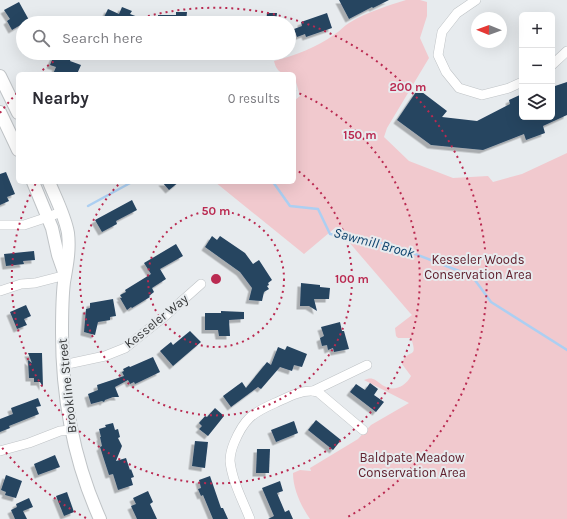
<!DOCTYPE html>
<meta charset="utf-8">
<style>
:root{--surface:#fff;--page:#f2f2f3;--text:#2b2b33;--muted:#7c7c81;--line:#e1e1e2}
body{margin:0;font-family:Karla,sans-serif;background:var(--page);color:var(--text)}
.controls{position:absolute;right:12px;top:12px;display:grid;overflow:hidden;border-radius:6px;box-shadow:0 4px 16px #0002}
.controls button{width:36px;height:36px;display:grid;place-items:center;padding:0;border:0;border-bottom:1px solid var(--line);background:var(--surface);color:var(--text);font:20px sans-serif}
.compass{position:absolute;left:471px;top:12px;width:36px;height:36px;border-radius:50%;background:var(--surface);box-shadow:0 4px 16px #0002;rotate:271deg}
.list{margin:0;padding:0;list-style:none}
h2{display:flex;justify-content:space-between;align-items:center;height:52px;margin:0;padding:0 16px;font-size:17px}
h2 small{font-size:13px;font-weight:400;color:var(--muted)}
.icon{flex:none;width:22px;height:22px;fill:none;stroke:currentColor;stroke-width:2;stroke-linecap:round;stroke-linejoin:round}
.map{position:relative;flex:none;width:567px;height:519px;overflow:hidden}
.search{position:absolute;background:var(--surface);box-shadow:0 4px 16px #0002;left:16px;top:16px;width:280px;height:44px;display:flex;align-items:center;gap:10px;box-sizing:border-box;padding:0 14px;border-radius:22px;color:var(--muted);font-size:15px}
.panel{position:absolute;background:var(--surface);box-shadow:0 4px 16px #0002;left:16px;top:72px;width:280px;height:112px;border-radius:6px}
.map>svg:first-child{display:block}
.green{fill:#f1c9ce}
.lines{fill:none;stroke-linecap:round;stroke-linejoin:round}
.stream{stroke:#accff2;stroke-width:2.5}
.building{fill:#264461;filter:url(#shadow)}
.street-casing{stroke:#bfc3c6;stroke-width:10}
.secondary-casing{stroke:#bfc3c6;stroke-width:14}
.street{stroke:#fff;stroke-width:9}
.secondary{stroke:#fff;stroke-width:12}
.ring{fill:none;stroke:#ba2a51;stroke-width:2;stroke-dasharray:2 4}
.labels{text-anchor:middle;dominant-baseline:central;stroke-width:4;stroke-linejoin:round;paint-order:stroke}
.park-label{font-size:13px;fill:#60212e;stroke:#e7ebee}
.street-label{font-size:13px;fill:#383a3b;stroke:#e7ebee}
.water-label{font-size:14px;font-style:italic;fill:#0d426d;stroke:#e7ebee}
.centre{fill:#ba2a51;stroke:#e7ebee;stroke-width:2}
.ring-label{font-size:12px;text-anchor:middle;font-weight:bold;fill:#ba2a51;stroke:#e7ebee;stroke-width:4;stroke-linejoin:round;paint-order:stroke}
</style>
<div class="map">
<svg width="567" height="519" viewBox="0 0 567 519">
<defs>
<filter id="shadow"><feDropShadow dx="-3.5" dy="3.5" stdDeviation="0" flood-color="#0004"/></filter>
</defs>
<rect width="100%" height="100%" fill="#e7ebee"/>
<path class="green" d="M 406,0 L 420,0 L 427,2 L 427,16 L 420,38 L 429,58 L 387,128 L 384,137 L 409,161 L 453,178 L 488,176 L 493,182 L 522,174 L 567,153 L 567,519 L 310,519 C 301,506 293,489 293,473 L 300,470 L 311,471 L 310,468 L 358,439 L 371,425 L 409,403 L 364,380 C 367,379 370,378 373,379 C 377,380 380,384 384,386 C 394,392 406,386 411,376 L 402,364 C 407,347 419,361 411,338 L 398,338 L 396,336 L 395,328 L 412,315 L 410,313 L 336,227 L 304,254 L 215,182 L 294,182 L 294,101 L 300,96 L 296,82 L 294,81 L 294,74 C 282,74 277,73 274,61 C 296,55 316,48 335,34 C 340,31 344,26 349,23 C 367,12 387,6 406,0 Z"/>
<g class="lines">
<g class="stream">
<path d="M 273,182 L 290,206 L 318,209 L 330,234 L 392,245 L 472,276 L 491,302 L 567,350"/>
<path d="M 88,206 L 132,182"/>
</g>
</g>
<g class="building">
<path d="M 339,0 L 389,0 L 373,8 L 372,7 L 349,19 Z"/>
<path d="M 19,2 L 29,20 L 12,30 L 7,21 L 10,19 L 4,10 Z"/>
<path d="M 122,7 L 132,11 L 130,14 L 138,17 L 135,23 L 117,23 L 104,17 L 108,9 L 119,14 Z"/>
<path d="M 176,12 L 187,12 L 186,23 L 158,23 L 158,15 L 176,15 Z"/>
<path d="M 267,13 L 277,13 L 276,23 L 266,23 Z"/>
<path d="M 327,13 L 332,28 L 306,37 L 305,34 L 297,37 L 294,29 L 302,26 L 301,22 Z"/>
<path d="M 202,16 L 226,17 L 226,23 L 201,23 Z"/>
<path d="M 55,53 L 71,58 L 70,61 L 81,65 L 77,74 L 53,74 L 56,67 L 50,65 Z"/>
<path d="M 567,82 L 567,115 L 543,126 L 545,133 L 526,140 L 524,134 L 483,150 L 431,145 L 397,120 L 418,89 L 447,111 L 442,117 L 477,121 L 510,104 L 509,100 L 522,94 L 522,117 L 552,117 L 552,87 Z"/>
<path d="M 6,172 L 15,194 L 7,197 L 9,201 L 0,205 L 0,174 Z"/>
<path d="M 162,182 L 179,182 L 169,190 Z"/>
<path d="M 132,200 L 137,210 L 116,221 L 117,224 L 102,232 L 95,220 Z"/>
<path d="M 212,236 L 217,240 L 220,236 L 245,253 L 253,264 L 259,260 L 272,280 L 268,283 L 269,285 L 267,286 L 269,289 L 264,292 L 262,301 L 249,300 L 252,288 L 240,272 L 205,247 Z"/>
<path d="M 176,244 L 183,256 L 160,269 L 166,279 L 152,288 L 154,292 L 149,296 L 150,297 L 132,308 L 131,307 L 127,310 L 120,298 L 122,298 L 120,295 L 126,292 L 125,290 L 151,274 L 144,263 Z"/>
<path d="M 34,251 L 35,260 L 23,261 L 24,264 L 6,266 L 4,254 Z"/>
<path d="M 301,283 L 320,285 L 320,287 L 330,288 L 329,299 L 314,299 L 317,311 L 309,306 L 300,306 Z"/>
<path d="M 113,299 L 116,316 L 110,317 L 110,320 L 98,322 L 95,335 L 84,332 L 86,309 L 90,308 L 90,303 Z"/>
<path d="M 26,305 L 31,316 L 24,319 L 27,325 L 17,329 L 10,312 Z"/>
<path d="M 221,311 L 244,312 L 244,319 L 229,320 L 230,336 L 219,336 L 218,330 L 205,330 L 205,313 L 221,313 Z"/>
<path d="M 340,322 L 342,331 L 344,331 L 349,349 L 334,352 L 333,348 L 328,350 L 327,345 L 322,346 L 320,338 L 324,336 L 321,327 Z"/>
<path d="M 190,331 L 201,342 L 173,366 L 160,351 L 171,342 L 173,345 Z"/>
<path d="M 287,346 L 307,354 L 302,367 L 294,365 L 292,371 L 280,367 L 261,389 L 258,387 L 231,407 L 223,396 L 242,382 L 246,388 L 267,362 L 271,365 L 278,347 L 285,350 Z"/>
<path d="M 28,353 L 42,353 L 43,387 L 40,382 L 34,382 L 34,378 L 29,378 L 28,360 L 32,363 Z"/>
<path d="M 153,357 L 160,372 L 135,384 L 134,382 L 130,384 L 128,380 L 115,387 L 119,397 L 113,397 L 105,400 L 104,402 L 102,401 L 91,404 L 88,394 L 98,390 L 97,385 L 124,376 L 122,372 L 124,371 L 123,369 L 129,366 L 130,367 Z"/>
<path d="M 370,383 L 378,389 L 374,395 L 384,402 L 376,412 L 350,392 L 356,384 L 365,390 Z"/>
<path d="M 38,398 L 41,406 L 36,407 L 39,414 L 9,426 L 10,428 L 0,432 L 0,419 L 13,414 L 11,408 Z"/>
<path d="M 215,408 L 224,416 L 208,436 L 199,429 L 202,426 L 199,423 L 205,416 L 207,417 Z"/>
<path d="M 316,420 L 341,440 L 333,450 L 308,430 Z"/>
<path d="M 294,421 L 298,433 L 276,442 L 271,430 Z"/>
<path d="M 113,423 L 115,430 L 118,429 L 120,437 L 118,438 L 122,446 L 116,461 L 126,458 L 130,470 L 131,469 L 134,477 L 131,478 L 133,485 L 118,490 L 113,474 L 109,475 L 100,447 L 102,446 L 100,437 L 101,437 L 99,429 L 106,427 L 105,425 Z"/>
<path d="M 195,441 L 208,442 L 205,468 L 192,466 Z"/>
<path d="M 257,449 L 270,449 L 269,473 L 256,473 Z"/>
<path d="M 55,455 L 60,467 L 38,475 L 34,464 Z"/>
<path d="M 6,475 L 22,481 L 16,498 L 5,495 L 6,492 L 1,490 Z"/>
<path d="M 210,476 L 221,508 L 223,508 L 228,519 L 213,519 L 203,495 L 201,496 L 198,489 L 201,488 L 199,480 Z"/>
<path d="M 280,481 L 283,491 L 277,493 L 285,512 L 289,510 L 293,519 L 268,519 L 274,516 L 262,488 Z"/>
<path d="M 148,491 L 153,502 L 150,504 L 157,519 L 137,519 L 131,506 L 136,504 L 133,498 Z"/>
<path d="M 67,492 L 74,512 L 64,516 L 56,496 Z"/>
<path d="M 29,498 L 33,507 L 23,511 L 27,519 L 15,519 L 11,510 L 17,507 L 16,504 Z"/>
</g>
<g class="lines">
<g class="street-casing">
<g id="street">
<path d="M 476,0 L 457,13 L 442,32 L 438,55 L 446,72 L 459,88 L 482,95 L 509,88 L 522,82"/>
<path d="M 552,65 L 567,51"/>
<path d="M 0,225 L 24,225 L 48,217 L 61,212"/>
<path d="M 0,291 L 21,284 L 35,283 L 66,275"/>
<path d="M 63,365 L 105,356 L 125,348 L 165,316 L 201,284"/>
<path d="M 313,391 L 318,392 L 363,430"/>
<path d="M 0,451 L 29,443 L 60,431 L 70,430"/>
<path d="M 250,519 C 243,501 232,481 230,461 C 230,455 232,448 234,443 C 244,419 252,413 275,403 C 286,398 300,390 313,391 L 367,365"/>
</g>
</g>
<g class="secondary-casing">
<g id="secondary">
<path d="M 0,76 L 18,113"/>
<path d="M 0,112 L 18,150"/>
<path d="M 33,182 L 52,228 L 58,255 L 65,275"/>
<path d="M 49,182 C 56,199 65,216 68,233 C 70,250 67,265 64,282 C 62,298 62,316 62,333 C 62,399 73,459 100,519"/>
</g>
</g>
<use href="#street" class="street"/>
<use href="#secondary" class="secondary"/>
</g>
<g class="ring">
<circle cx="216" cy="279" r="68"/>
<path d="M294 168A136 136 0 1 1 120 183"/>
<path d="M294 91A204 204 0 1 1 36 183"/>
<path d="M86 518A272 272 0 0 1 0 445M0 113A272 272 0 0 1 17 93M38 74A272 272 0 0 1 64 54M125 23A272 272 0 0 1 346 518"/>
</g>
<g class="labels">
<g class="park-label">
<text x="478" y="259">Kesseler Woods<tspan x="478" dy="15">Conservation Area</tspan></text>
<text x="412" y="457">Baldpate Meadow<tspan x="412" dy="15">Conservation Area</tspan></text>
</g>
<g class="street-label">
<text transform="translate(156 321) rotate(-39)">Kesseler Way</text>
<text transform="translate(67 386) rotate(-96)">Brookline Street</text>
</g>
<g class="water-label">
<text transform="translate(374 243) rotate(15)">Sawmill Brook</text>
</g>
</g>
<circle cx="216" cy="279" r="6" class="centre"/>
<g class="ring-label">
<text x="408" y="91">200 m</text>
<text x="360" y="139">150 m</text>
<text x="216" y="215">50 m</text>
<text x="352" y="283">100 m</text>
</g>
</svg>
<div class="controls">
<button>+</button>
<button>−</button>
<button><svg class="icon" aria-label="layers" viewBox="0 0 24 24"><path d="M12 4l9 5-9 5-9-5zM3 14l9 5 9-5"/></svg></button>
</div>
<svg class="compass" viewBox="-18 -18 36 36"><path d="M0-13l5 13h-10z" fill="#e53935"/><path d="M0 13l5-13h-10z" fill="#7c7c81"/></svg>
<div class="search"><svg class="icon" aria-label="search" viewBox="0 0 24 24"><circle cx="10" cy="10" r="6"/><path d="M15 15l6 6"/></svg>Search here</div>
<section class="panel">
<h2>Nearby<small>0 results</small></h2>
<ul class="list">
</ul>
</section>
</div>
